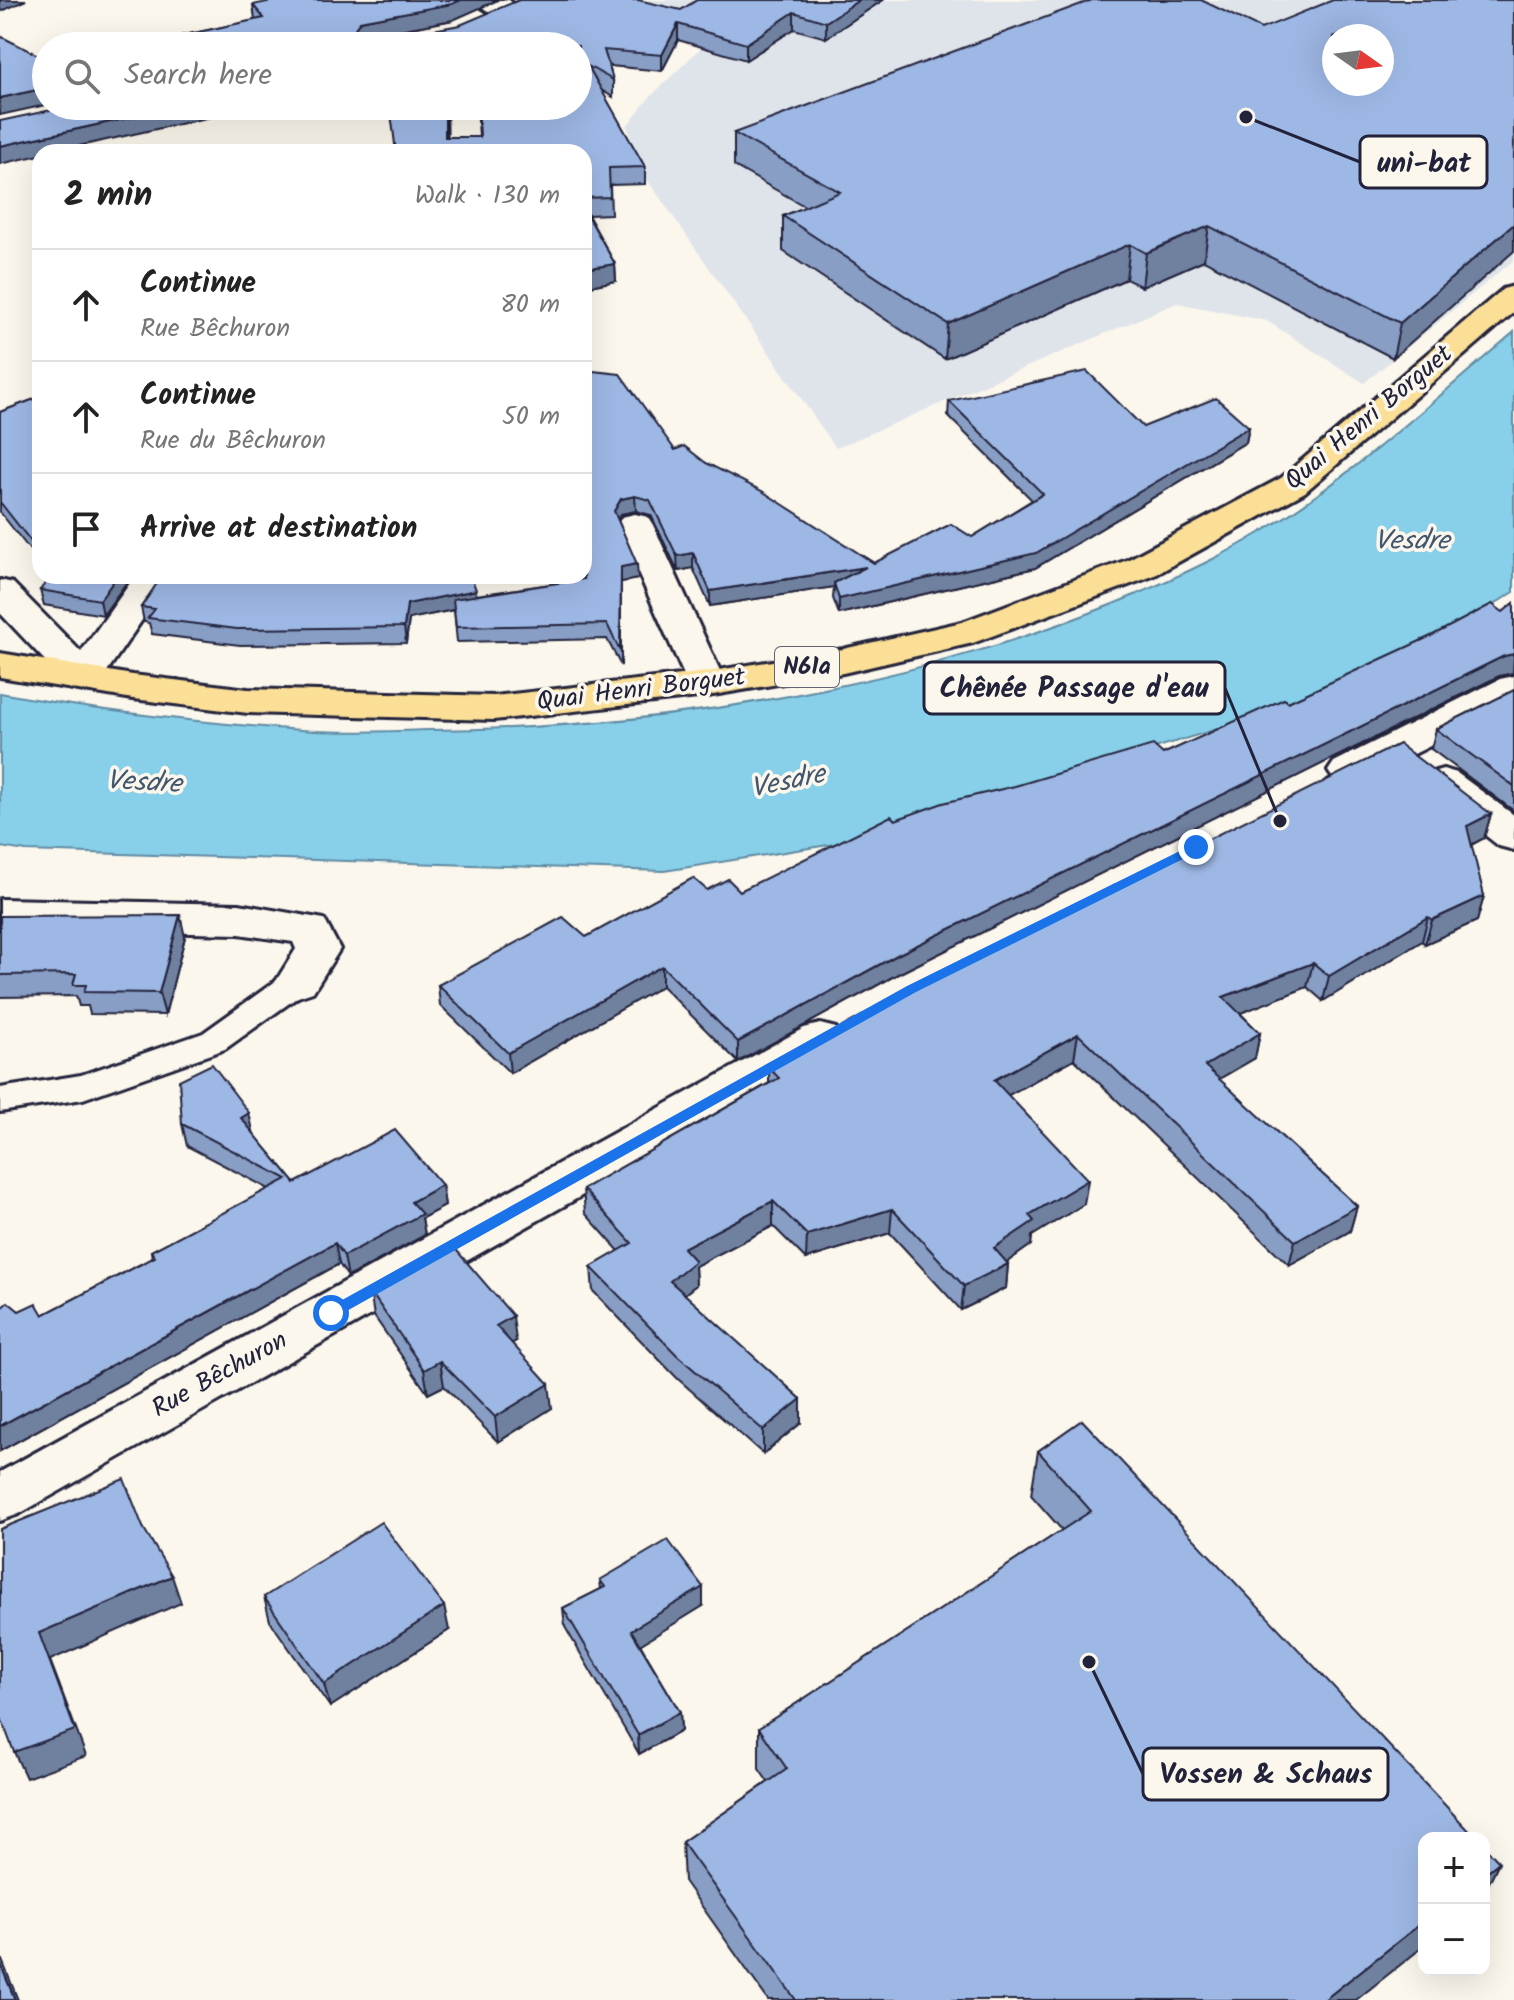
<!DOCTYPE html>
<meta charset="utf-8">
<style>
:root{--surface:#fff;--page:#f2f2f2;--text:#222;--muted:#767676;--line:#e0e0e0}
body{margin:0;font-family:Kalam,sans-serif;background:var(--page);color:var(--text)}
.controls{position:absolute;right:24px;bottom:24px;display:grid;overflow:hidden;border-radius:16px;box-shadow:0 8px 32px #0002}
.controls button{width:72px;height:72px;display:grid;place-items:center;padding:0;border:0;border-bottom:2px solid var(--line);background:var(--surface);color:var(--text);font:40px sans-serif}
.compass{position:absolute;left:1322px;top:24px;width:72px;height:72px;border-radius:50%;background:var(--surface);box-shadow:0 8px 32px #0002;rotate:104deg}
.stop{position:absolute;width:24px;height:24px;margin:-18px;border:6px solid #1a73e8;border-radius:50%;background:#fff}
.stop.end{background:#1a73e8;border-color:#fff;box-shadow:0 2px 8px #0008}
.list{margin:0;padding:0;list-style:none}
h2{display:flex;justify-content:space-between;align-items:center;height:104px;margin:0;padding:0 32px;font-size:34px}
h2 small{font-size:26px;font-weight:400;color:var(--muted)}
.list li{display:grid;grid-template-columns:52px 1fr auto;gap:24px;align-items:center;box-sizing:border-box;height:112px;padding:0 32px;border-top:2px solid var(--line)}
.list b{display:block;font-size:30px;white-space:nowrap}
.list p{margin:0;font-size:26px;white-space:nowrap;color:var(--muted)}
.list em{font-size:26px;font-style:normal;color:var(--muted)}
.icon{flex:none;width:44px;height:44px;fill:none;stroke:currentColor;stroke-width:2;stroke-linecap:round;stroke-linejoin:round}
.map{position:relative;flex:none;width:1514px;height:2000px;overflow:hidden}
.search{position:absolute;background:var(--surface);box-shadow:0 8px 32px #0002;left:32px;top:32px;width:560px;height:88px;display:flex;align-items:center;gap:20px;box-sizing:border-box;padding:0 28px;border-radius:44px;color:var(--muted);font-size:30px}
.panel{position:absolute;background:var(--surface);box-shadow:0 8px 32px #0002;left:32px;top:144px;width:560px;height:440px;border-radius:24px}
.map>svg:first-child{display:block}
.built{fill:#dfe4ea;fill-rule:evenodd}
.water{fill:#88d0e9;stroke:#5f8aa3;stroke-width:2}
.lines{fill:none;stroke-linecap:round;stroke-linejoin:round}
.service-casing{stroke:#22223b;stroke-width:6}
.minor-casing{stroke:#22223b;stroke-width:6}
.primary-casing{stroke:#22223b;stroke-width:6}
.service{fill:#fbf7ec;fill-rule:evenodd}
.minor{fill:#fbf7ec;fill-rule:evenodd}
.primary{fill:#fbdf96;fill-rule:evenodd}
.wall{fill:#889ec5;stroke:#22223b;stroke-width:2}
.shaded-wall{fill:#6f81a0;stroke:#22223b;stroke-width:2}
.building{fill:#9eb8e5;stroke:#22223b;stroke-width:2;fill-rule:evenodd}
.route{fill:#1a73e8}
.labels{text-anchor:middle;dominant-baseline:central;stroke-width:7;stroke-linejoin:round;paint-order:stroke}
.shield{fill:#fbf7ec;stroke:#636270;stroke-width:2}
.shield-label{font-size:24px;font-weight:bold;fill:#22223b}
.street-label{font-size:26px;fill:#22223b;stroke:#fbf7ec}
.water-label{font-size:28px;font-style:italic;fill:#41566f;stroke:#fbf7ec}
.leader{fill:none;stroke:#22223b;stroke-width:3}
.callout-dot{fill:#22223b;stroke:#fbf7ec;stroke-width:3}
.callout{fill:#fbf7ec;stroke:#22223b;stroke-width:3}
.callout-label{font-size:28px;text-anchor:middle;font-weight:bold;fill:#22223b}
</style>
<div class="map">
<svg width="1514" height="2000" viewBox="0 0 1514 2000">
<rect width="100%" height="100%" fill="#fbf7ec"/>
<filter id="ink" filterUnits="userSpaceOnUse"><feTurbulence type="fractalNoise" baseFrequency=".0125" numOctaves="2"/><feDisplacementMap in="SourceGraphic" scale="16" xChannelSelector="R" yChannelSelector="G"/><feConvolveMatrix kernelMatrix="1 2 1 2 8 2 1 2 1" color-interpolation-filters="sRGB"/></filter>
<g filter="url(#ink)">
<path class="built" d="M 622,0 L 1514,0 L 1514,260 L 1364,383 L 1267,321 L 1177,303 L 836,448 L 644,175 L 627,126 L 650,97 L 714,35 ZM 1334,36 L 1382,36 L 1382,84 L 1334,84 Z"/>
<path class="water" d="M 1514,332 L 1514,592 L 1361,685 L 847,842 L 664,871 L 26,851 L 0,847 L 0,693 C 103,712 210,724 315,731 C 352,733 391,731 428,730 C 685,729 978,676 1209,561 C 1321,506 1420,412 1514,332 Z"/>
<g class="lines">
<g class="service-casing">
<path id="service" d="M 298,970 L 309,973 L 314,981 L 309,989 L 225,1049 L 83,1099 L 0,1112 L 0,1088 L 81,1075 L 203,1033 L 287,973 Z"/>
</g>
<g class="minor-casing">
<g id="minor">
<path d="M 475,0 L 509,0 L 520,9 L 516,15 C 502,18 483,12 475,0 Z"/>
<path d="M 448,106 L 476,106 L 479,152 L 449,152 Z"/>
<path d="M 635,514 L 648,517 L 653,525 L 726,684 L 721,693 L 707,696 L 693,693 L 688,684 L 617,525 L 622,517 Z"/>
<path d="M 135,576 L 172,576 L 97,686 L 83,689 L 69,686 L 0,613 L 0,580 L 13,583 L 81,652 Z"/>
<path d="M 1514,676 L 1514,704 L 1362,780 L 1348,784 L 1334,780 L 1328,771 L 1334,762 L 1500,679 Z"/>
<path d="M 1443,769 L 1457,773 L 1514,815 L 1514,850 L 1499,846 L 1429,791 L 1423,782 L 1429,773 Z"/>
<path d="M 0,899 L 239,904 L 324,919 L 340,949 L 313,992 L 298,997 L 283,992 L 276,981 L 296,949 L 293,942 L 239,934 L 0,929 Z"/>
<path d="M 820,1024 L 836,1028 L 842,1040 L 836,1052 L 19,1514 L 0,1521 L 0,1472 L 804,1028 Z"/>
</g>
</g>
<g class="primary-casing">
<path id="primary" d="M 1514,286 L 1514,312 L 1305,492 L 1153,576 L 973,643 L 843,673 L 707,696 L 494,720 L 248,713 L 133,699 L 0,677 L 0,653 L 133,675 L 248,689 L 494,696 L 707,672 L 843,649 L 962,622 L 1127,560 L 1281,478 L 1503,289 Z"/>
</g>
<use href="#service" class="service"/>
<use href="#minor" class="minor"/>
<use href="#primary" class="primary"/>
</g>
<g class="wall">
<path d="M 697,0 L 883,0 L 826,38 L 794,29 L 746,60 L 678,40 L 662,71 L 609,66 L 613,80 L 613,97 L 601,90 L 645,167 L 645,184 L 610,185 L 611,214 L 588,215 L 615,264 L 616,281 L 584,287 L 584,152 L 396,152 L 446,106 L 447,137 L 480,137 L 578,46 L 181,38 L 180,36 L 255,20 L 253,5 L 453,20 L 386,33 L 416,33 L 681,10 Z"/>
<path d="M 1514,0 L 1393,358 L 1204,260 L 1142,287 L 1126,279 L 945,359 L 783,251 L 783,216 L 806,207 L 734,166 L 734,133 L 1261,29 Z"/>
<path d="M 584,370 L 675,450 L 706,463 L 874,563 L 972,537 L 1032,500 L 948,416 L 949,401 L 1143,427 L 1249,427 L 1246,442 L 1035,568 L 839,614 L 833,598 L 834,587 L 710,606 L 693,568 L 678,571 L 651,515 L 636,511 L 621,514 L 618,520 L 638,579 L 621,582 L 621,666 L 607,639 L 457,642 L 454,610 L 409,619 L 406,643 L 240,645 L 152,634 L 149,623 L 144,622 L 141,607 L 476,595 L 578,580 L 576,576 L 584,576 Z"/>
<path d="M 40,397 L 40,560 L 37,559 L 0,512 L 0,412 Z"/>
<path d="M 131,576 L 103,615 L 44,605 L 40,590 Z"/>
<path d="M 1514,603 L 1514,674 L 1499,676 L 896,975 L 738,1062 L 662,986 L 510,1073 L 440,1005 L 438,985 L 586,937 L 707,890 L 740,891 L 895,820 L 1163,754 L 1503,612 Z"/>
<path d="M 1514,690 L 1514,811 L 1431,749 L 1436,729 Z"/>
<path d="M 1491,814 L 1484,838 L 1471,845 L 1484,896 L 1477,921 L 1425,944 L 1422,941 L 1323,1001 L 1307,987 L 1240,1013 L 1260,1033 L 1255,1058 L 1219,1079 L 1357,1206 L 1350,1231 L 1289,1265 L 1074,1059 L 1008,1095 L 1084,1204 L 1032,1236 L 1031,1245 L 1007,1262 L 1008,1264 L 1006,1288 L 961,1310 L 890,1233 L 806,1259 L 773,1226 L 695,1266 L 696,1285 L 684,1294 L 801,1399 L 801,1423 L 763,1454 L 678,1379 L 593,1291 L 591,1267 L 619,1251 L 585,1213 L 583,1189 L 769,1083 L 769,1068 Z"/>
<path d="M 0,916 L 185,937 L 165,1015 L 90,1014 L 88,1006 L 79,1006 L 76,996 L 0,997 Z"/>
<path d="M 182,1124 L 253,1133 L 295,1183 L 442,1185 L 445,1206 L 422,1218 L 425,1235 L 348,1277 L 339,1264 L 0,1451 L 19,1311 L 43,1315 L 152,1258 L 151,1251 L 269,1189 L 187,1146 Z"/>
<path d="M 370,1291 L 516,1341 L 512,1343 L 552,1408 L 498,1442 L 444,1386 L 428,1394 L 374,1316 Z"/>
<path d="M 1082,1420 L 1356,2000 L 768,2000 L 684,1881 L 682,1842 L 768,1782 L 759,1769 L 759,1728 L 1062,1530 L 1031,1495 L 1038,1451 Z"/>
<path d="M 600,1580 L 703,1606 L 640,1644 L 680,1712 L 681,1731 L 639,1754 L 565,1627 L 563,1608 L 601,1589 Z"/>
<path d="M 264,1597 L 449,1630 L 330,1707 L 270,1621 Z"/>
</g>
<g class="shaded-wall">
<path d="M 0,0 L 26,0 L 0,12 Z"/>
<path d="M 461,0 L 498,0 L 453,20 L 362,37 L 354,30 L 360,21 Z"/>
<path d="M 859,0 L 883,0 L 826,38 L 826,22 Z"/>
<path d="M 794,12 L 794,29 L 746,60 L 746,44 Z"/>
<path d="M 678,24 L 678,40 L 662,71 L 662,55 Z"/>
<path d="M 46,88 L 46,105 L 0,115 L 0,98 Z"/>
<path d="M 183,106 L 261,106 L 52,152 L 40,152 L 40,155 L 0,164 L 0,146 Z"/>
<path d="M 445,106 L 446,106 L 447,152 L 445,137 Z"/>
<path d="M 1514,224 L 1514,251 L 1393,358 L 1400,323 Z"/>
<path d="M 1209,226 L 1204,260 L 1142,287 L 1146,253 Z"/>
<path d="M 1130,244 L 1126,279 L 945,359 L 948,324 Z"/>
<path d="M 615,264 L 616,281 L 584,287 L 584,269 Z"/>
<path d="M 1249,427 L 1246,442 L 1035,568 L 839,614 L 839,599 Z"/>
<path d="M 635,496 L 636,511 L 621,514 L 614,526 L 614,511 L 621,499 Z"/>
<path d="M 693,553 L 693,568 L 678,571 L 677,556 Z"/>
<path d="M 637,564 L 638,579 L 621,582 L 621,666 L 621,567 Z"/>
<path d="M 866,567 L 834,583 L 834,587 L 710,606 L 710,591 Z"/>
<path d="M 117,576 L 131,576 L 103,615 L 100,600 Z"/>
<path d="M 476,590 L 477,605 L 409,619 L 406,643 L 404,627 L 407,604 Z"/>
<path d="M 1514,654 L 1513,673 L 1499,676 L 896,975 L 738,1062 L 738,1042 L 897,955 L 1504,656 Z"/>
<path d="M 1491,814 L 1484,838 L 1460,851 L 1467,826 Z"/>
<path d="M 1484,896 L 1477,921 L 1425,944 L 1432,920 Z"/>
<path d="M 180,915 L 185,937 L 165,1015 L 159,993 Z"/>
<path d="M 1428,917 L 1422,941 L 1323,1001 L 1329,976 Z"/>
<path d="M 1313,963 L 1307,987 L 1218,1022 L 1223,997 Z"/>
<path d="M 662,966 L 662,986 L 510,1073 L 508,1053 Z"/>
<path d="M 1260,1033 L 1255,1058 L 1200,1090 L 1205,1066 Z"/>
<path d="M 1078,1034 L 1074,1059 L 992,1104 L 994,1080 Z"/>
<path d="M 249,1113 L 254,1135 L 241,1118 Z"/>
<path d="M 1088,1180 L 1084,1204 L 1032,1236 L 1031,1245 L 993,1272 L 1008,1264 L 1006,1288 L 961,1310 L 964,1286 L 994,1248 L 1029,1215 Z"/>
<path d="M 442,1185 L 445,1206 L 422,1218 L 425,1235 L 348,1277 L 344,1256 L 411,1202 Z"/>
<path d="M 773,1201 L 773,1226 L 695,1266 L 696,1285 L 671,1305 L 670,1281 L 683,1248 Z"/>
<path d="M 1357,1206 L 1350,1231 L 1289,1265 L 1295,1241 Z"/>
<path d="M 892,1209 L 890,1233 L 806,1259 L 807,1235 Z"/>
<path d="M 335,1243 L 339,1264 L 0,1451 L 0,1426 Z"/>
<path d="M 513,1316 L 516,1341 L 499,1351 L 496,1326 Z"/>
<path d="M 440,1361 L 444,1386 L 428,1394 L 424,1370 Z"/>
<path d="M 549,1384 L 552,1408 L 498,1442 L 495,1417 Z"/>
<path d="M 801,1399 L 801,1423 L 763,1454 L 763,1430 Z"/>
<path d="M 172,1576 L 181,1603 L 50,1660 L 86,1756 L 26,1778 L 14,1752 L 39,1633 Z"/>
<path d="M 703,1587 L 703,1606 L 633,1649 L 631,1630 Z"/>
<path d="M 444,1606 L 449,1630 L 330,1707 L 324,1684 Z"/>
<path d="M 680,1712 L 681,1731 L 639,1754 L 638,1735 Z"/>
<path d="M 1499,1862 L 1484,1893 L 1484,1874 Z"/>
<path d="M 1424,1921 L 1424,1946 L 1356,2000 L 1324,2000 Z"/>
<path d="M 0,1955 L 18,2000 L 15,2000 L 0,1963 Z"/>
</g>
<g class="building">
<path d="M 276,0 L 461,0 L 452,4 L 360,21 L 354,30 L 357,33 L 416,33 L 460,25 L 519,0 L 638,0 L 681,10 L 697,0 L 859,0 L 826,22 L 794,12 L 746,44 L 678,24 L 662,55 L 604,50 L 613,80 L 588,66 L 645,167 L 609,168 L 610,197 L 584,198 L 584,152 L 396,152 L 390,106 L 445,106 L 445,137 L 480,137 L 478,106 L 578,106 L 578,46 L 141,46 L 183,38 L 180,36 L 264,18 L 253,5 Z"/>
<path d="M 1092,0 L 1201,0 L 1261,29 L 1333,0 L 1514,0 L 1514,224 L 1400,323 L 1209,226 L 1146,253 L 1130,244 L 948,324 L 783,216 L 840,192 L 734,133 ZM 1334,36 L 1382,36 L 1382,84 L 1334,84 Z"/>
<path d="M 0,36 L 46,59 L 46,88 L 0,98 Z"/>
<path d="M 70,106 L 183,106 L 0,146 L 0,121 Z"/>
<path d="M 584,209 L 615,264 L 584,269 Z"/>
<path d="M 584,370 L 620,374 L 675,450 L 684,446 L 706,463 L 762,491 L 874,563 L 951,524 L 972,537 L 1043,494 L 949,401 L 1087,371 L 1143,427 L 1216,398 L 1249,427 L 1036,553 L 839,599 L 834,583 L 866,567 L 710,591 L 693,553 L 677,556 L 650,500 L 635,496 L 621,499 L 614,511 L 637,564 L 621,567 L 620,651 L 607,624 L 456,627 L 453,599 L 584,579 L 582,576 L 584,576 Z"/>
<path d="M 40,397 L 40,545 L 33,544 L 0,502 L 0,412 Z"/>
<path d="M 51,576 L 117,576 L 100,600 L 40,590 Z"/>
<path d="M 162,576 L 471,576 L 476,590 L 407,604 L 404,627 L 237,629 L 148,618 L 155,609 L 141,607 Z"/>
<path d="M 1514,603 L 1514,654 L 1504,656 L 897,955 L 738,1042 L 662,966 L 508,1053 L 438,985 L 563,917 L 586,937 L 693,878 L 707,890 L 728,879 L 740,891 L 891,816 L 895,820 L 943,803 L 1015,786 L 1153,745 L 1163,754 L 1284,699 L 1288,702 L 1431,636 L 1492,604 L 1503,612 Z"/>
<path d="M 1514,690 L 1514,786 L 1436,729 Z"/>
<path d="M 1399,744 L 1491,814 L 1467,826 L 1484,896 L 1432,920 L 1428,917 L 1329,976 L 1313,963 L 1223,997 L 1260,1033 L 1205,1066 L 1357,1206 L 1295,1241 L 1078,1034 L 994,1080 L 1088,1180 L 1029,1215 L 1034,1221 L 994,1248 L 1008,1264 L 964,1286 L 892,1209 L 807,1235 L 773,1201 L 683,1248 L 695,1261 L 670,1281 L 801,1399 L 763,1430 L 677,1355 L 591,1267 L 632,1243 L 583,1189 L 779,1078 L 769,1068 L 930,978 Z"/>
<path d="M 180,915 L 159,993 L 84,992 L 86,985 L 73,985 L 76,974 L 0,975 L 0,916 Z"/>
<path d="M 212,1064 L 249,1113 L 241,1118 L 295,1183 L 395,1130 L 442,1185 L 411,1202 L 422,1214 L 344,1256 L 335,1243 L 0,1426 L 0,1309 L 8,1302 L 19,1311 L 36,1303 L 43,1315 L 155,1257 L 151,1251 L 287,1179 L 182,1124 L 179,1080 Z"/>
<path d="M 452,1245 L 513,1316 L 496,1326 L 549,1384 L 495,1417 L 440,1361 L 424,1370 L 370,1291 Z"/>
<path d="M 1082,1420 L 1476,1838 L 1424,1838 L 1424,1921 L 1324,2000 L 796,2000 L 682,1842 L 787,1769 L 759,1728 L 1091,1511 L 1038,1451 Z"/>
<path d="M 124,1479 L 143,1527 L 172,1576 L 39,1633 L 75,1730 L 14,1752 L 0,1715 L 0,1529 Z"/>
<path d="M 381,1522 L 444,1606 L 324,1684 L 264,1597 Z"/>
<path d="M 668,1540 L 703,1587 L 631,1630 L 680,1712 L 638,1735 L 563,1608 L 605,1587 L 600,1580 Z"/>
<path d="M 1484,1846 L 1499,1862 L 1484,1874 Z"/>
<path d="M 0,1963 L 15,2000 L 0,2000 Z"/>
</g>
</g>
<path class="route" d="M 1196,843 L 1201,844 L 1201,850 L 916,992 L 336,1317 L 326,1317 L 326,1309 L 907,986 Z"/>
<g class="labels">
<rect class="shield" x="775" y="647" width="64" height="40" rx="6"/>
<g class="shield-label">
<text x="807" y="667">N61a</text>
</g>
<g class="street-label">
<text transform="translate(1369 418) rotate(-40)">Quai Henri Borguet</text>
<text transform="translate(641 690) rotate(-7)">Quai Henri Borguet</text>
<text transform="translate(220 1375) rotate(-29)">Rue Bêchuron</text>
</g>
<g class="water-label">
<text x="1412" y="541">Vesdre</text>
<text transform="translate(788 782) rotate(-12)">Vesdre</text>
<text transform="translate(144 783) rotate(3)">Vesdre</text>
</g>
</g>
<path class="leader" d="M1246 117L1360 162M1280 821L1225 688M1089 1662L1143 1774"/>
<g class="callout-dot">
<circle cx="1246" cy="117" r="8"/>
<circle cx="1280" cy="821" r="8"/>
<circle cx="1089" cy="1662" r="8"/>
</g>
<g class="callout">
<rect x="1360" y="136" width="127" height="52" rx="8"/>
<rect x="924" y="662" width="301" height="52" rx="8"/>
<rect x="1143" y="1748" width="245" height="52" rx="8"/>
</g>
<g class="callout-label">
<text x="1424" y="172">uni-bat</text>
<text x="1074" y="697">Chênée Passage d'eau</text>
<text x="1266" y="1783">Vossen &amp; Schaus</text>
</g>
</svg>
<div class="controls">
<button>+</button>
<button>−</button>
</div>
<svg class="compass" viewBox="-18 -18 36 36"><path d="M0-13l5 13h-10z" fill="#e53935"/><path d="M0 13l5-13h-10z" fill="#767676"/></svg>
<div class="stop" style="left:331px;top:1313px"></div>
<div class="stop end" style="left:1196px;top:847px"></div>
<div class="search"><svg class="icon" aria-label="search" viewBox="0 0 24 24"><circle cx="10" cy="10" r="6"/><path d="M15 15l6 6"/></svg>Search here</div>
<section class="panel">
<h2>2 min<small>Walk · 130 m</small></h2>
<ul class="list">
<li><svg class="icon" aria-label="ahead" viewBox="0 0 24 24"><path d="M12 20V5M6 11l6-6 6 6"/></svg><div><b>Continue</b><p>Rue Bêchuron</p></div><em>80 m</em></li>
<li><svg class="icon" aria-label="ahead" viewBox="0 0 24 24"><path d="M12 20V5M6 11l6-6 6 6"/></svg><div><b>Continue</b><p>Rue du Bêchuron</p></div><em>50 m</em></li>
<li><svg class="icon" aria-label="arrive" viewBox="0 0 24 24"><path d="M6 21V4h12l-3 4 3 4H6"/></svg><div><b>Arrive at destination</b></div></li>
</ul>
</section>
</div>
